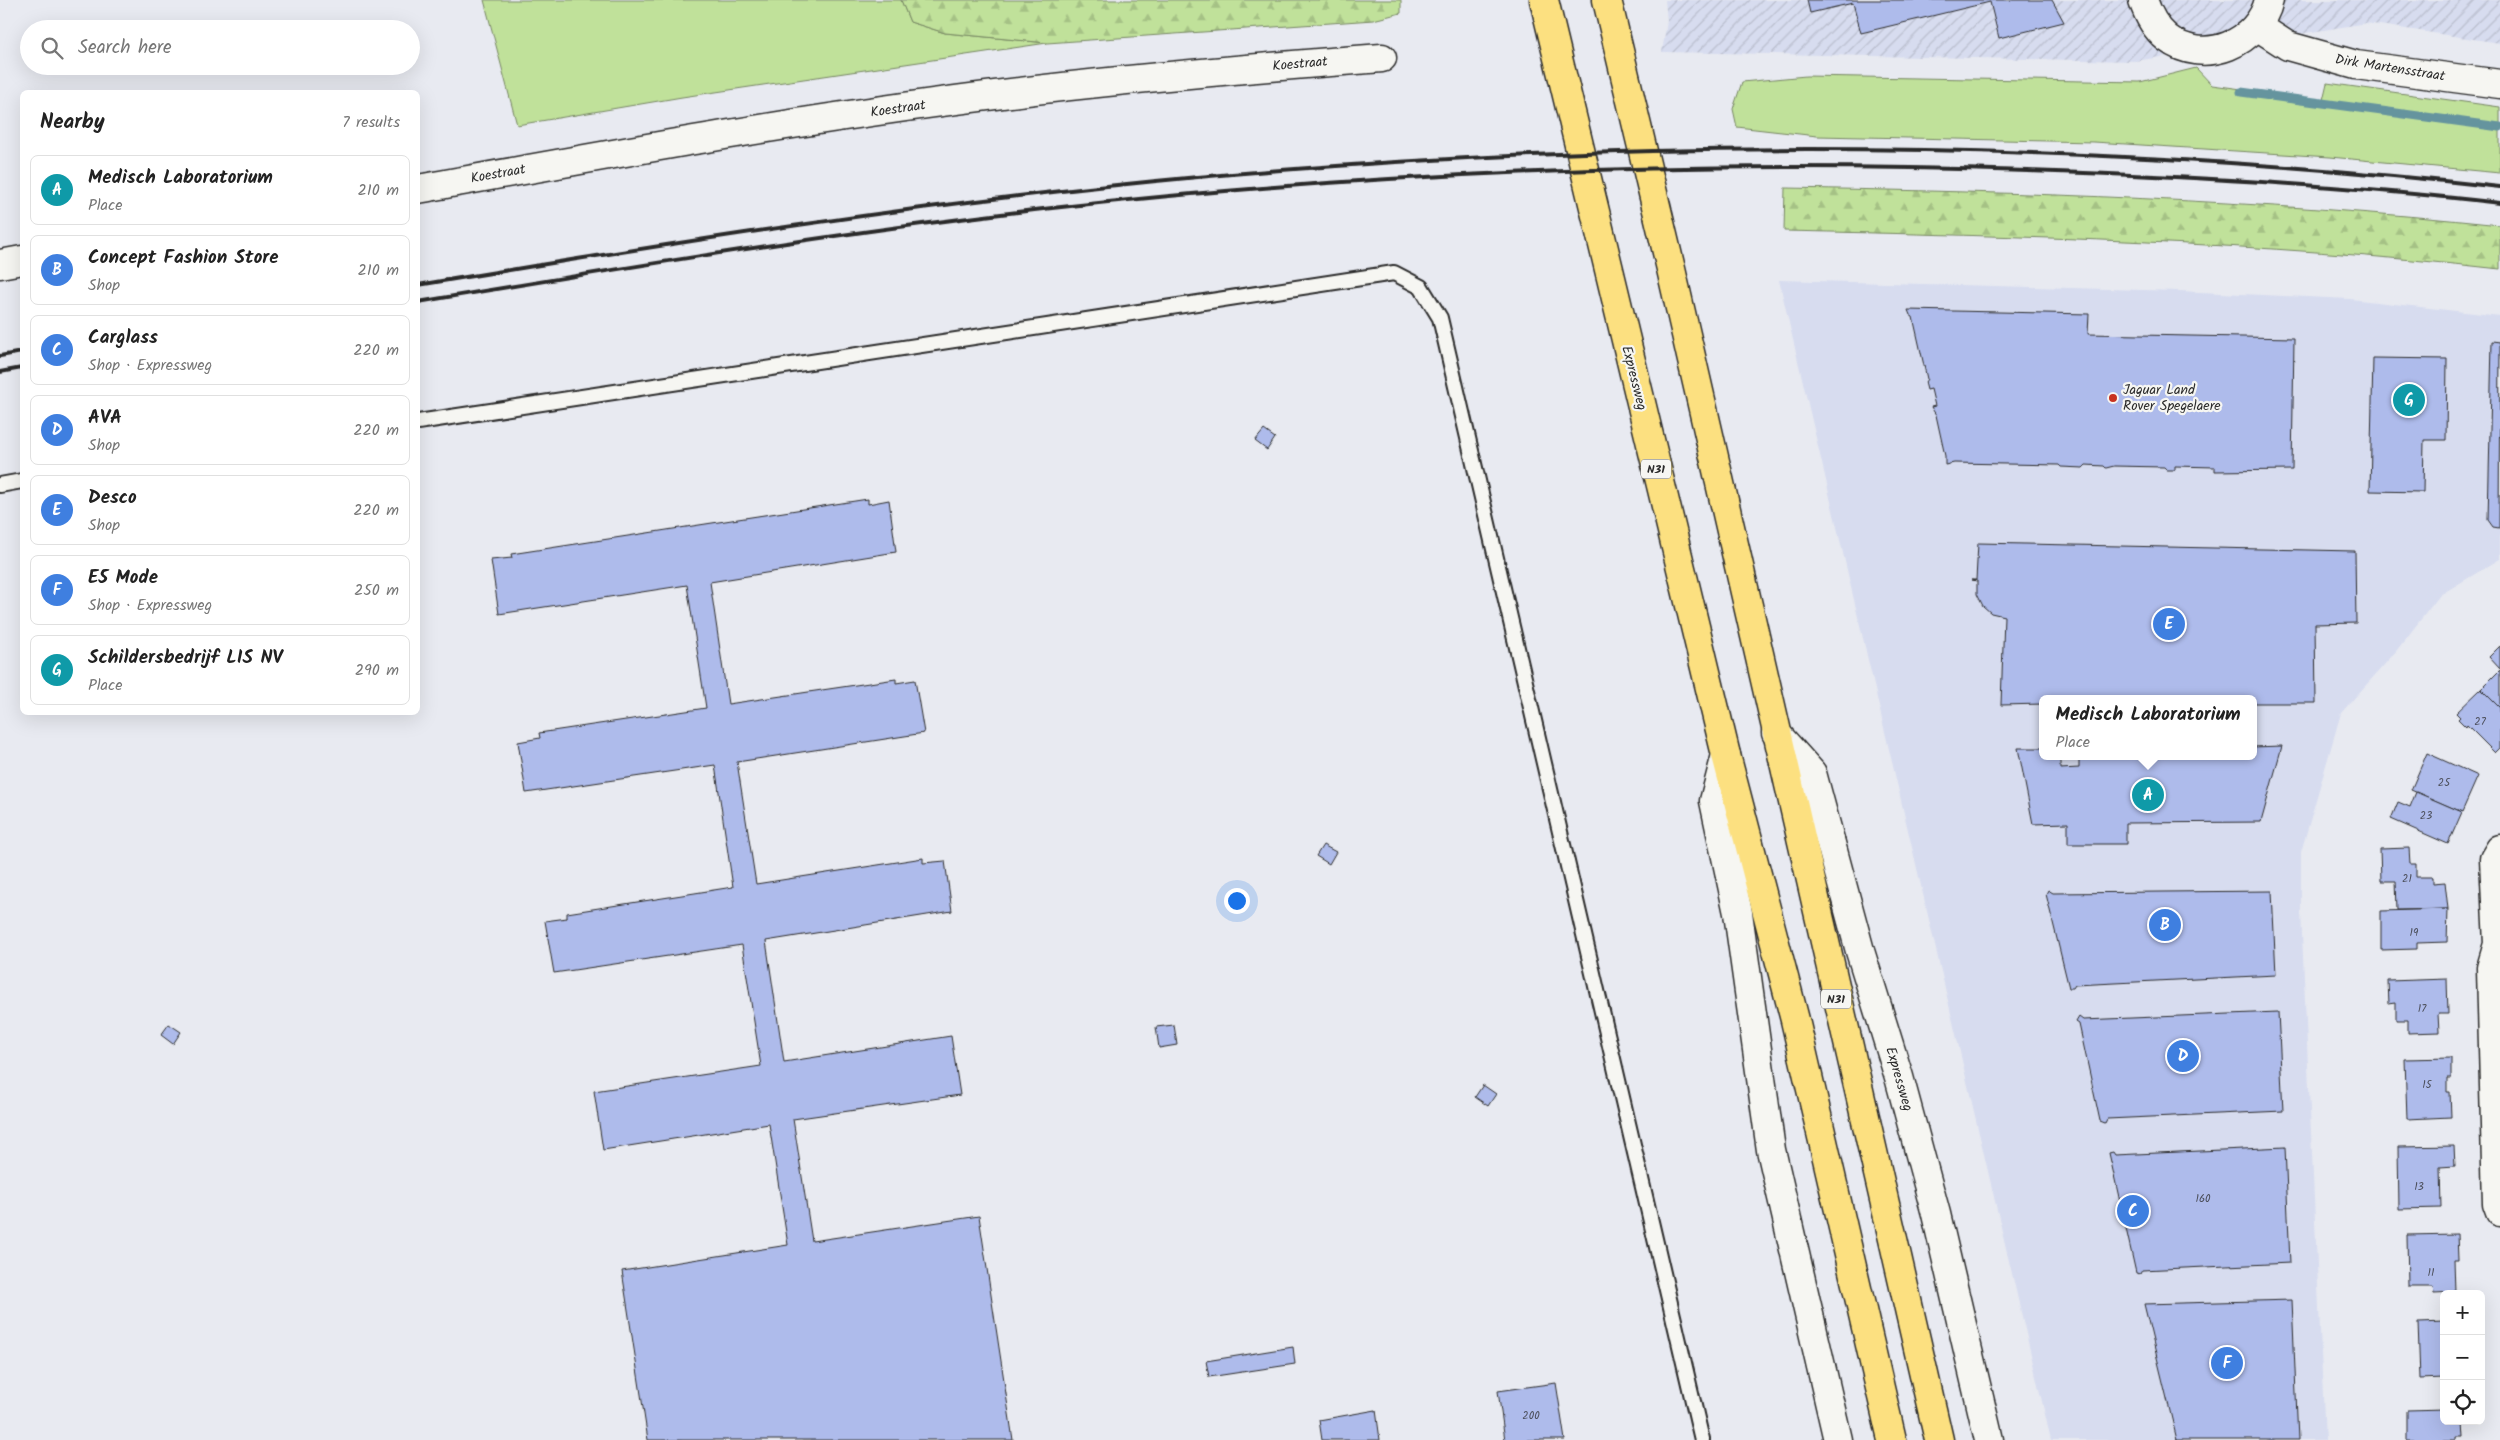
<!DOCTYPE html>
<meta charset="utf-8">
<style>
:root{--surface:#fff;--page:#f6f6f6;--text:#222;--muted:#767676;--line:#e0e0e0;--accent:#c8321e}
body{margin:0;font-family:Kalam,sans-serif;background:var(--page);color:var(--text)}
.controls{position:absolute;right:15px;bottom:15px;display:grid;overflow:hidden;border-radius:8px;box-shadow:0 5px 20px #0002}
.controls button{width:45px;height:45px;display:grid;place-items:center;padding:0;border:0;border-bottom:1px solid var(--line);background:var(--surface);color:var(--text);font:25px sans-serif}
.you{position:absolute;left:1236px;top:900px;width:18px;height:18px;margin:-12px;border:4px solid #fff;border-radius:50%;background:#1a73e8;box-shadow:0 0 0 8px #1a73e833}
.badge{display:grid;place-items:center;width:32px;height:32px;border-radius:50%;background:var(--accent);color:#fff;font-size:16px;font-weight:700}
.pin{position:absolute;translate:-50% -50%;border:2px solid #fff;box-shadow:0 1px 5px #0006}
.popup{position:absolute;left:2039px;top:695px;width:218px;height:65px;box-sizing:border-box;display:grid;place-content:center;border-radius:8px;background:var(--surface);filter:drop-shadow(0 1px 4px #0005);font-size:16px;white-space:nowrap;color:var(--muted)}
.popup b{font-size:19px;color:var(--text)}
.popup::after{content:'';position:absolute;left:50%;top:100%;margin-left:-10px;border:10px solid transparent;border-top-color:var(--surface)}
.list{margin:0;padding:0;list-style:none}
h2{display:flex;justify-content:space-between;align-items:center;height:65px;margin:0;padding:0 20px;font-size:21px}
h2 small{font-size:16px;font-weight:400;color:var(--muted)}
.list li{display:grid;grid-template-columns:32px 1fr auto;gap:15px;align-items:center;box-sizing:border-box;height:70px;margin:0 10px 10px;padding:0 10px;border:1px solid var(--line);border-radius:8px}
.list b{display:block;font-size:19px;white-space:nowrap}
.list p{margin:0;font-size:16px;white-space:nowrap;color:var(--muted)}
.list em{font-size:16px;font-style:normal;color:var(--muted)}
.icon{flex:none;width:28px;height:28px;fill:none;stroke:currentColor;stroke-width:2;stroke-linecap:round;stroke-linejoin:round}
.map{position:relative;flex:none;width:2500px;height:1440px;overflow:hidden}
.search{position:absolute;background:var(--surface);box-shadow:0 5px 20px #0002;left:20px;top:20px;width:400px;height:55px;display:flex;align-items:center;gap:12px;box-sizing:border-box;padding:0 18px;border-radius:28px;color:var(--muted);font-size:19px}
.panel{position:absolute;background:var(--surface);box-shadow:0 5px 20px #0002;left:20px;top:90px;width:400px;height:625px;border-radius:8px}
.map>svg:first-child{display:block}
.built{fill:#d7dcef;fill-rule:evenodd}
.industrial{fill:url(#industrial-furrows)}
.green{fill:#c0e19a;stroke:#768662}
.forest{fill:url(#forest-firs);stroke:#768662}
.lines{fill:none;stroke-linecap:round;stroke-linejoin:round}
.stream{stroke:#65949e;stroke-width:9}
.building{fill:#aebbeb;stroke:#2b2b2b}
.service-casing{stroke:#2b2b2b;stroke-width:18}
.minor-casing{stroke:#2b2b2b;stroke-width:31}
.tertiary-casing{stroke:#2b2b2b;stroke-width:31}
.trunk-casing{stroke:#2b2b2b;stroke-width:31}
.service{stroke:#f6f6f2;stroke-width:14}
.minor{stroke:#f6f6f2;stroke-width:28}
.tertiary{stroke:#f6f6f2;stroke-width:28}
.trunk{stroke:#fce080;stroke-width:28}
.rail{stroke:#2b2b2b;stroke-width:4}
.poi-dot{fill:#c8321e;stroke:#f6f6f2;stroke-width:2}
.labels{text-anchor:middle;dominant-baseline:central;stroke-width:4.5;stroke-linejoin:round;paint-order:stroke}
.number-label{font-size:11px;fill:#4c4f5b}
.shield{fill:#f6f6f2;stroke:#686867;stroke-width:1}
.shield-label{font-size:12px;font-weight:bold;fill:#2b2b2b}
.street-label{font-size:14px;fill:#2b2b2b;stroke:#f6f6f2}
.poi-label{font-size:14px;fill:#2b2b2b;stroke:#f6f6f2;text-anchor:start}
</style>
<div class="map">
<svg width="2500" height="1440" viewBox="0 0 2500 1440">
<defs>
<pattern id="industrial-furrows" width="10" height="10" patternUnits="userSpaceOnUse" patternTransform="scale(1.25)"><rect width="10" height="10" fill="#d7dcef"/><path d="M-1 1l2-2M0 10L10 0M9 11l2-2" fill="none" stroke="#b9bdcd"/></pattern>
<pattern id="forest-firs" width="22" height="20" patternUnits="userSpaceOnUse" patternTransform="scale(1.25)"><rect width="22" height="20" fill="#c0e19a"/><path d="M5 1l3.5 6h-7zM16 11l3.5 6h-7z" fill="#a5c185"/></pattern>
</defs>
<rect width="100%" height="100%" fill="#e8eaf1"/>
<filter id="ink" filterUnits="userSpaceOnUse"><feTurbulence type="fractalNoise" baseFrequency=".02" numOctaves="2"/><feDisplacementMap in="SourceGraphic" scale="10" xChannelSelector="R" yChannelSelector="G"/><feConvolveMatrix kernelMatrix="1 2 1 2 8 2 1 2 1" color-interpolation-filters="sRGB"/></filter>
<g filter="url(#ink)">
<path class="built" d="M 1779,280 L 2179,291 L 2350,299 L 2500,316 L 2500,559 L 2440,595 L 2393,655 L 2341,713 L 2301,852 L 2301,912 L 2325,1440 L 2051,1440 ZM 2043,699 L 2253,699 L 2253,756 L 2043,756 Z"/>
<path class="industrial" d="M 1665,0 L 2500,0 L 2500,43 L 2366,23 L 2136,61 L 1662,52 L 1667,21 Z"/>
<g class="green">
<path d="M 484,0 L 901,0 L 910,22 L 945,33 L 1047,43 L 682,97 L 517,125 Z"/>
<path d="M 2196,68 L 2212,85 L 2323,100 L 2327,83 L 2500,107 L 2500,173 L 2330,157 L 2094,142 L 1817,136 L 1737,127 L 1733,109 L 1742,82 L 1806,76 L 2140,82 Z"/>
</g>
<g class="forest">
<path d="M 901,0 L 1401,0 L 1401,13 L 1373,20 L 1047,43 L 945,33 L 910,22 Z"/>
<path d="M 1785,188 C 2024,192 2262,200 2500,225 L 2500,269 C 2262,242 2023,236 1784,231 Z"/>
</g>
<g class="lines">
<path class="stream" d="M 2241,92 L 2500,127"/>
</g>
<g class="building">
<path d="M 1807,0 L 2052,0 L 2064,22 L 1999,38 L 1990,2 L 1861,33 L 1853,3 L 1810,13 Z"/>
<path d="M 1908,310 L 2089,314 L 2088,334 L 2294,338 L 2292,470 L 2215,471 L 2215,467 L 2175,466 L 2175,470 L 2167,470 L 2164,467 L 2114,466 L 2106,468 L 2104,466 L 2086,465 L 2083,468 L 2061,467 L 2059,465 L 1954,463 L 1945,465 L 1945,456 L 1936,415 L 1931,407 L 1935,406 L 1931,389 L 1927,390 L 1925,382 L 1927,379 L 1913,317 L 1910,315 Z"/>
<path d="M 2492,341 L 2500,342 L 2499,528 L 2493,527 L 2488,520 Z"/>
<path d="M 2373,358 L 2447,359 L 2446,440 L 2424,440 L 2423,492 L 2370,491 Z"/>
<path d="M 1264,430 L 1275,438 L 1267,450 L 1255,441 Z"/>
<path d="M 868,499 L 868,504 L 889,500 L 896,552 L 710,582 L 728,704 L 896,679 L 896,683 L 915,680 L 924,733 L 737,762 L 756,884 L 923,858 L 923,863 L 945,861 L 952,911 L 766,941 L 784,1062 L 951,1036 L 960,1095 L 793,1119 L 812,1241 L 979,1216 L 1013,1440 L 648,1440 L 622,1271 L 788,1245 L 769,1124 L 603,1150 L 594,1091 L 761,1066 L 742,945 L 554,973 L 545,921 L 567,918 L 567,913 L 733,887 L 715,765 L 526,793 L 518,742 L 540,738 L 539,733 L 706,708 L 687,585 L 499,614 L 491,560 L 512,558 L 511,554 Z"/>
<path d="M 1978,543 L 2355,551 L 2356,623 L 2315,624 L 2316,703 L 2253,703 L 2253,699 L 2043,699 L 2043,704 L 2001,705 L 2004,616 L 1991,613 L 1983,606 L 1977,594 L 1977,581 L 1971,580 L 1976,580 Z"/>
<path d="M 2500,646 L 2500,669 L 2489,657 Z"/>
<path d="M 2500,670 L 2500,708 L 2481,689 Z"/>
<path d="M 2481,689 L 2500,708 L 2500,748 L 2495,753 L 2467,725 L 2466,727 L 2458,719 L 2460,717 L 2456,713 Z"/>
<path d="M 2282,746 L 2261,822 L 2126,823 L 2126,844 L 2068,844 L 2068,823 L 2033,824 L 2018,748 L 2043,748 L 2043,756 L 2060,756 L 2060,769 L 2079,768 L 2079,756 L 2253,756 L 2253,747 Z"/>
<path d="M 2427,753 L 2478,776 L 2462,812 L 2411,790 Z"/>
<path d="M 2416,792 L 2462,812 L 2448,844 L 2391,819 L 2398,802 L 2410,807 Z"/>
<path d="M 1323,845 L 1336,852 L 1329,864 L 1316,856 Z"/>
<path d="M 2409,848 L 2410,864 L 2416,864 L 2416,877 L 2433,877 L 2433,883 L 2445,882 L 2448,909 L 2397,910 L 2396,881 L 2381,881 L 2380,849 Z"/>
<path d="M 2048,890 L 2053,893 L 2272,891 L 2276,975 L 2075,985 L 2073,988 L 2069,988 L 2046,894 Z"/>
<path d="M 2448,909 L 2447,942 L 2417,943 L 2417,949 L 2381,950 L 2381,911 Z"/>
<path d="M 2447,979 L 2448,1014 L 2438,1014 L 2439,1032 L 2408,1033 L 2408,1020 L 2396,1020 L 2396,1003 L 2389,1004 L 2388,981 Z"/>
<path d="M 2278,1012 L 2283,1111 L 2107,1119 L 2105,1123 L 2100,1121 L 2079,1024 L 2076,1022 L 2079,1017 L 2083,1020 Z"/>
<path d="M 169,1024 L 181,1032 L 173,1044 L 161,1035 Z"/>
<path d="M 1174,1025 L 1177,1045 L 1159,1048 L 1156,1027 Z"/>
<path d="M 2451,1058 L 2451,1078 L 2447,1078 L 2447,1092 L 2450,1092 L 2451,1117 L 2407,1119 L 2405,1059 Z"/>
<path d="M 1483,1085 L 1496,1094 L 1488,1106 L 1475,1097 Z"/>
<path d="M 2454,1146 L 2455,1166 L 2440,1167 L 2441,1208 L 2399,1209 L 2398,1147 Z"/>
<path d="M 2285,1147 L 2290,1263 L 2142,1270 L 2140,1274 L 2136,1273 L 2109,1153 L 2113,1152 L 2115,1155 Z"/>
<path d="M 2457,1234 L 2458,1260 L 2454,1260 L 2455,1292 L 2434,1293 L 2433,1286 L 2408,1286 L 2407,1235 Z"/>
<path d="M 2292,1300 L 2298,1440 L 2177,1440 L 2144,1304 Z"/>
<path d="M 2444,1322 L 2444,1378 L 2420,1379 L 2418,1323 Z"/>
<path d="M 1293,1347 L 1295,1364 L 1209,1377 L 1206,1361 Z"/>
<path d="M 1556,1383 L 1565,1440 L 1505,1440 L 1498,1391 Z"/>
<path d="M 2444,1409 L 2444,1421 L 2463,1421 L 2464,1437 L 2457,1437 L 2457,1440 L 2407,1440 L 2407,1410 Z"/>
<path d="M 1376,1410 L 1380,1440 L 1322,1440 L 1319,1420 Z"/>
</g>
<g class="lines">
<g class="service-casing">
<g id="service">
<path d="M 418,422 L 1394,273 L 1421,287 L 1440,318 L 1702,1440"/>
<path d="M 0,485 L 22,481"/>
</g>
</g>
<g class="minor-casing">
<g id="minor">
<path d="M 2143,0 C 2148,15 2155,28 2167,38 C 2204,67 2259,43 2269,0"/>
<path d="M 2257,26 L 2288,46 L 2356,65 L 2500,84"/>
<path d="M 418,189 C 607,155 796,120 987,96 C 1118,79 1250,68 1382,58"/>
<path d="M 0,264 L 22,260"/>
<path d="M 2500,849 L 2494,859 L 2498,944 L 2491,968 L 2497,1204 L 2500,1212"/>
</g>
</g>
<g class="tertiary-casing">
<g id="tertiary">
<path d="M 1776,733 L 1812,773 L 1860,951 L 1899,1077 L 1936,1214 L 1989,1440"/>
<path d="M 1726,755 L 1714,801 L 1738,913 L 1771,1150 L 1838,1440"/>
</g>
</g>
<g class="trunk-casing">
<g id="trunk">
<path d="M 1544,0 L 1726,755 L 1795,1020 L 1892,1440"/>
<path d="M 1607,0 L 1671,269 L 1939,1440"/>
</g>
</g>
<use href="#service" class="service"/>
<use href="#minor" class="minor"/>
<use href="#tertiary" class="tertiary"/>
<use href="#trunk" class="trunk"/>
<g class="rail">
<path d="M 418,285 C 677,242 936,201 1198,177 C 1630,138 2069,139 2500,187"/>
<path d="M 418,302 C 628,267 839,232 1052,208 C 1375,172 1703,160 2028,171 C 2186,176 2343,185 2500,203"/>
<path d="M 0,356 L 22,352"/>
<path d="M 0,372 L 22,368"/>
</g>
</g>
</g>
<circle class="poi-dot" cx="2113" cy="398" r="5"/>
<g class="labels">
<g class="number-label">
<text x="2480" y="722">27</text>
<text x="2444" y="783">25</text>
<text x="2426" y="816">23</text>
<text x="2407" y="879">21</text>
<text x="2414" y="933">19</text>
<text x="2422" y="1009">17</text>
<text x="2427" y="1085">15</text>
<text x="2419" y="1187">13</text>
<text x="2203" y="1199">160</text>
<text x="2431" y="1273">11</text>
<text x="1531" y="1416">200</text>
</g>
<g class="shield">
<rect x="1641" y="459.5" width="30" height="19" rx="4"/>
<rect x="1821" y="989.5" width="30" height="19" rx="4"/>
</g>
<g class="shield-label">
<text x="1656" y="469">N31</text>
<text x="1836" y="999">N31</text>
</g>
<g class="street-label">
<text transform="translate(1300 64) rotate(-5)">Koestraat</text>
<text transform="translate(2390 68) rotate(9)">Dirk Martensstraat</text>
<text transform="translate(898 109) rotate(-8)">Koestraat</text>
<text transform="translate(498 174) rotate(-10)">Koestraat</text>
<text transform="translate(1634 378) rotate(76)">Expressweg</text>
<text transform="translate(1899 1079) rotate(74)">Expressweg</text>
</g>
<g class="poi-label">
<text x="2123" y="390">Jaguar Land<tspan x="2123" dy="16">Rover Spegelaere</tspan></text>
</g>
</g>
</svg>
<div class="controls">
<button>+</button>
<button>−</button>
<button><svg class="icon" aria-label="locate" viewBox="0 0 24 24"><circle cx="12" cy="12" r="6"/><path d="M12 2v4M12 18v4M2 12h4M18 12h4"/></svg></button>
</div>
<div class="you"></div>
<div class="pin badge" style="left:2148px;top:795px;background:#0f9aa8">A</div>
<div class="popup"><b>Medisch Laboratorium</b>Place</div>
<div class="pin badge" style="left:2165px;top:925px;background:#3f7fe0">B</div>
<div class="pin badge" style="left:2133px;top:1211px;background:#3f7fe0">C</div>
<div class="pin badge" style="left:2183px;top:1056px;background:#3f7fe0">D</div>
<div class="pin badge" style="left:2169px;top:624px;background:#3f7fe0">E</div>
<div class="pin badge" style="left:2227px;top:1363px;background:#3f7fe0">F</div>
<div class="pin badge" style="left:2409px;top:400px;background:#0f9aa8">G</div>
<div class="search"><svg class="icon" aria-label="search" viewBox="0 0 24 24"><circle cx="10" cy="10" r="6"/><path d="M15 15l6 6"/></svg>Search here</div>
<section class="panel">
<h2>Nearby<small>7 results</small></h2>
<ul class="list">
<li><span class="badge" style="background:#0f9aa8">A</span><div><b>Medisch Laboratorium</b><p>Place</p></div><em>210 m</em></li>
<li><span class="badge" style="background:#3f7fe0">B</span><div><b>Concept Fashion Store</b><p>Shop</p></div><em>210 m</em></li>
<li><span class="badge" style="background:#3f7fe0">C</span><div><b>Carglass</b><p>Shop · Expressweg</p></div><em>220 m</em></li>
<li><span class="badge" style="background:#3f7fe0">D</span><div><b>AVA</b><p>Shop</p></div><em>220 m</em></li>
<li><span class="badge" style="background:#3f7fe0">E</span><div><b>Desco</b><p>Shop</p></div><em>220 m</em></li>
<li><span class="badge" style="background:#3f7fe0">F</span><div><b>E5 Mode</b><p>Shop · Expressweg</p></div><em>250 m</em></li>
<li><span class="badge" style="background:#0f9aa8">G</span><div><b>Schildersbedrijf LIS NV</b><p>Place</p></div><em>290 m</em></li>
</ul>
</section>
</div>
